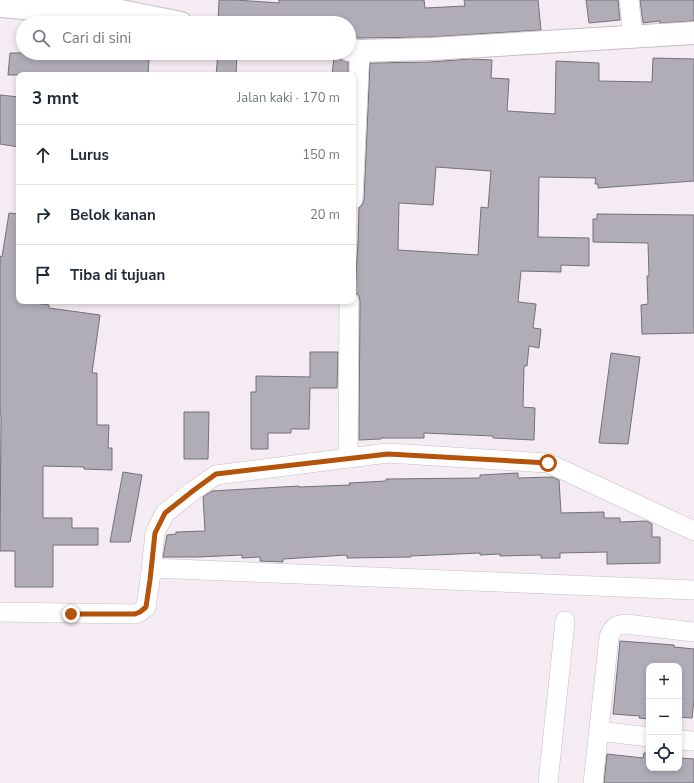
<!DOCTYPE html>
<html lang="id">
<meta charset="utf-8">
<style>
:root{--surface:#fff;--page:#f6f6f7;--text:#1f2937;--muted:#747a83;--line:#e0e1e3}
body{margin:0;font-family:"Nunito Sans",sans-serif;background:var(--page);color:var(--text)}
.controls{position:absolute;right:12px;bottom:12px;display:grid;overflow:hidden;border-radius:8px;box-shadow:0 2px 6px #0003}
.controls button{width:36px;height:36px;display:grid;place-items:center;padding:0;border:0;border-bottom:1px solid var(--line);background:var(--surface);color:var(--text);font:20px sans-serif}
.stop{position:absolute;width:12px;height:12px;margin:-9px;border:3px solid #b45309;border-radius:50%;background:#fff}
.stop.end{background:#b45309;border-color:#fff;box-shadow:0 1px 4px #0008}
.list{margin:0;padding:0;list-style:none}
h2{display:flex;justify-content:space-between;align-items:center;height:52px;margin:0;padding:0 16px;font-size:17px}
h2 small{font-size:13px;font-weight:400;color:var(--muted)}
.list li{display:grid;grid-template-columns:26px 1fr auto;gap:12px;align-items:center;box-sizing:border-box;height:60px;padding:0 16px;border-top:1px solid var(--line)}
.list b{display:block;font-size:15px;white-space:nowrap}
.list em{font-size:13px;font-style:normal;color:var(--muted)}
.icon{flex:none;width:22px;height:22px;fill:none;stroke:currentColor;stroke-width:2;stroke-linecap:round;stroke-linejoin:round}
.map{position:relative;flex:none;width:694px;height:783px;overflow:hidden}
.search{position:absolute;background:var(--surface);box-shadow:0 2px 6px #0003;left:16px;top:16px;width:340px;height:44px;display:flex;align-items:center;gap:10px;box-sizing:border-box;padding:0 14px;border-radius:22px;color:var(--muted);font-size:15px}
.panel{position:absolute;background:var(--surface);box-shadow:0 2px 6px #0003;left:16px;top:72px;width:340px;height:232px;border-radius:8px}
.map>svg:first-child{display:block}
.building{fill:#b1adb7;stroke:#74717a;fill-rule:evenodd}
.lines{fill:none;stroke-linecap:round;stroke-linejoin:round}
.minor-casing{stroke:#c7bec5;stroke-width:20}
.tertiary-casing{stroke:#c7bec5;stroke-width:24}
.minor{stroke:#fff;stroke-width:19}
.tertiary{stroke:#fff;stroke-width:22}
.route{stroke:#b45309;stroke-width:5}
</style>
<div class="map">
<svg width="694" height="783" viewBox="0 0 694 783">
<rect width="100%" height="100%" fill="#f5ebf2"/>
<g class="building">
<path d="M 219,0 L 236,0 L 279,3 L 279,0 L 424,0 L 425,8 L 465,6 L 464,0 L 538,0 L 541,30 L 430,37 L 360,38 L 349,38 L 349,23 L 218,23 Z"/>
<path d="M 586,0 L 618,0 L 620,20 L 589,23 Z"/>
<path d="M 640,0 L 694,0 L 694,21 L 660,23 L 660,21 L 643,23 Z"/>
<path d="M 10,53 L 130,53 L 129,56 L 149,58 L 148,75 L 8,75 Z"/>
<path d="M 218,53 L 237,53 L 236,75 L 216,75 Z"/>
<path d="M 334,57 L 340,58 L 342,60 L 348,62 L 348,75 L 332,75 Z"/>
<path d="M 653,58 L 694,59 L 694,181 L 598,188 L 598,184 L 595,184 L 596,178 L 539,177 L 538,237 L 589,238 L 589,266 L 561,265 L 561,272 L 521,271 L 518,302 L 536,304 L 533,328 L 541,329 L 539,348 L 529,346 L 527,366 L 524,366 L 523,407 L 535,408 L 534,440 L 493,438 L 493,436 L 424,433 L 424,438 L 381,438 L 381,439 L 359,440 L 360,301 L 359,296 L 355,292 L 358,242 L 359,208 L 362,205 L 364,200 L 370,63 L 431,62 L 469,59 L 492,60 L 491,78 L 509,79 L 507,111 L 555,114 L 556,61 L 599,63 L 599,81 L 652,82 ZM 436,167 L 491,171 L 488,208 L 481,207 L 478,255 L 398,250 L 399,203 L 433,205 Z"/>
<path d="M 0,95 L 19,97 L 19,147 L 0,144 Z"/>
<path d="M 9,213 L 19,214 L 19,301 L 49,305 L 49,308 L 100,315 L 92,373 L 97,373 L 97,425 L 109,425 L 108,448 L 112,448 L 112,470 L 84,469 L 84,467 L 43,466 L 43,518 L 72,518 L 72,528 L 98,528 L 98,545 L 53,545 L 53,587 L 15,587 L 15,551 L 0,551 L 1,416 L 0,415 L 0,256 L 2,257 Z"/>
<path d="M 597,214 L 694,215 L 694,333 L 642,334 L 641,305 L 648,304 L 647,276 L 649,276 L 648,243 L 593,242 L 593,219 L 597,219 Z"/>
<path d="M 310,352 L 338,352 L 337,388 L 310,388 L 309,429 L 291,429 L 291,433 L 268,433 L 268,449 L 251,449 L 251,392 L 256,392 L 256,376 L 310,377 Z"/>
<path d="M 611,353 L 640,357 L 628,444 L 599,443 Z"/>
<path d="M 184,412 L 209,412 L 208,459 L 184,459 Z"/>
<path d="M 123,472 L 142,475 L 130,542 L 110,542 Z"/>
<path d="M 518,473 L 518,478 L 552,477 L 559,480 L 561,513 L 604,512 L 604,518 L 620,518 L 620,522 L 647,521 L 652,524 L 652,537 L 660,537 L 660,563 L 607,564 L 607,552 L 560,553 L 560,558 L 541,558 L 541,555 L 500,556 L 500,554 L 480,555 L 480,553 L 411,556 L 411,557 L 347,558 L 347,555 L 283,559 L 283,562 L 260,561 L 260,557 L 242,558 L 242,555 L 198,557 L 163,557 L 167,535 L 176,534 L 176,532 L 205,531 L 203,497 L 212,491 L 299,486 L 299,487 L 350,485 L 349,483 L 386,481 L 386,479 L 480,478 L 480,475 Z"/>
<path d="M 620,641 L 674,645 L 674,647 L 694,649 L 694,699 L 692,718 L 679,717 L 679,666 L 649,666 L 649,719 L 639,718 L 640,716 L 613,714 Z"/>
<path d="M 644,753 L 649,753 L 649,768 L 679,768 L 679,758 L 694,759 L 694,783 L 604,783 L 607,754 L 643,758 Z"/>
</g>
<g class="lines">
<g class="minor-casing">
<g id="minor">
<path d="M 629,0 L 633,36"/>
<path d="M 353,199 L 360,51"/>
<path d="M 348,458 L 349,301"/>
<path d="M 152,568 L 694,590"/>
<path d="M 0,612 L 135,614 L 140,612 L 146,607 L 150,580 L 155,533 L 165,513 L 194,490 L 216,475 L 388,453 L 548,463 L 694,531"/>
<path d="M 599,731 L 649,737"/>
<path d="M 679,740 L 694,741"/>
<path d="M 548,783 L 565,621"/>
<path d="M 593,783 L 609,637 C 613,627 615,625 626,624 L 694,632"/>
</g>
</g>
<g class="tertiary-casing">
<g id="tertiary">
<path d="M 0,6 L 35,9 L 111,9 L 181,23"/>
<path d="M 349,50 L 360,51 L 431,49 L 694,33"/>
</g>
</g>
<use href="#minor" class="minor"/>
<use href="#tertiary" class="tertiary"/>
</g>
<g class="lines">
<path class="route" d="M 71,614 L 135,614 L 140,612 L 146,607 L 150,580 L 155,533 L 165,513 L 194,490 L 216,474 L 388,454 L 548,463"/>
</g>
</svg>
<div class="controls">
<button>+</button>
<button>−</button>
<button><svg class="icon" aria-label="locate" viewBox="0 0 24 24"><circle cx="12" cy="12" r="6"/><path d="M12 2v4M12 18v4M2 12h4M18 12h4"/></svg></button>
</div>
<div class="stop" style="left:548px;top:463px"></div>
<div class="stop end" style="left:71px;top:614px"></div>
<div class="search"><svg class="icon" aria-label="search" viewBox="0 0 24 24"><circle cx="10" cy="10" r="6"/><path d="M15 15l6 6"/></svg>Cari di sini</div>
<section class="panel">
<h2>3 mnt<small>Jalan kaki · 170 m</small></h2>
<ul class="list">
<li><svg class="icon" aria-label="ahead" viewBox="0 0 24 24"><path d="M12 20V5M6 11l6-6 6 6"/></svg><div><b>Lurus</b></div><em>150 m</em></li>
<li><svg class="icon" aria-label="right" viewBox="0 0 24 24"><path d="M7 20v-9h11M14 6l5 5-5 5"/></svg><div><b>Belok kanan</b></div><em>20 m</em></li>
<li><svg class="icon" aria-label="arrive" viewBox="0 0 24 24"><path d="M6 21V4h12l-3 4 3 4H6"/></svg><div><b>Tiba di tujuan</b></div></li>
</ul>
</section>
</div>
